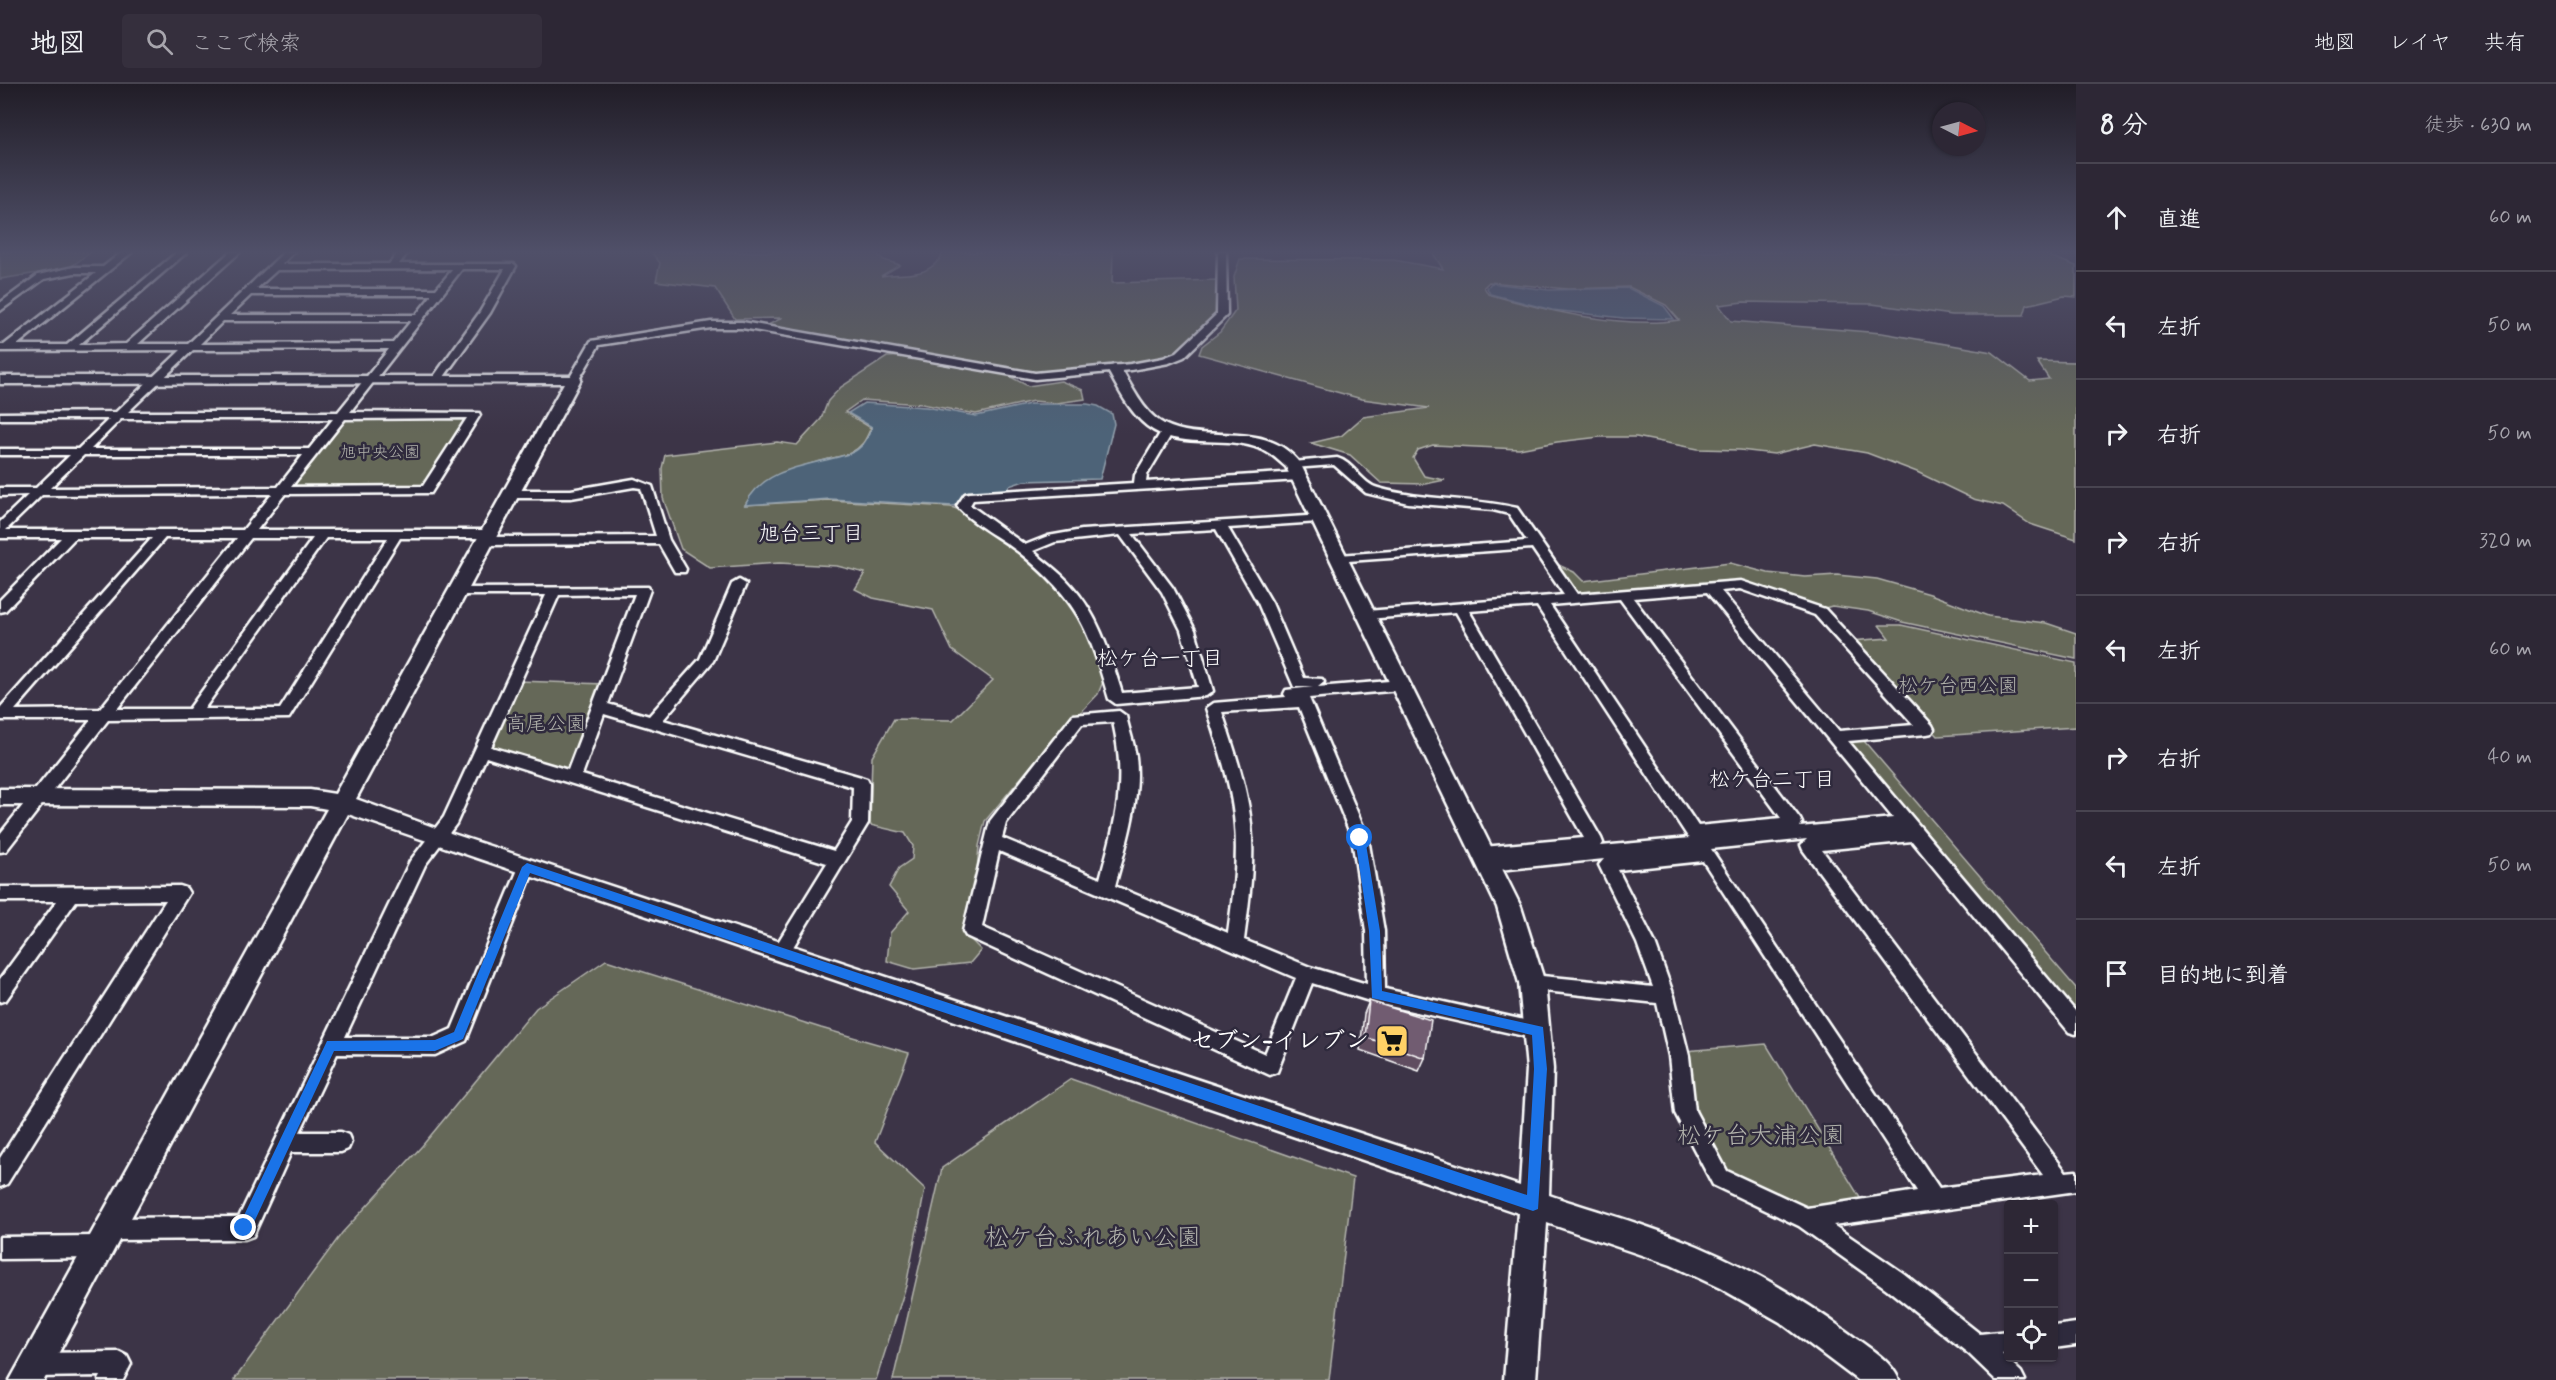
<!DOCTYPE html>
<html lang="ja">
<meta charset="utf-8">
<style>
:root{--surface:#2d2735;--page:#352f3d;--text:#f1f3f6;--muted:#a7a5ad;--line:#484450}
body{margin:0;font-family:Mynerve,"Klee One",sans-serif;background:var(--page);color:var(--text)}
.controls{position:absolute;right:18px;bottom:18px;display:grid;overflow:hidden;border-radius:6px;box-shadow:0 2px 4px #0004}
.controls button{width:54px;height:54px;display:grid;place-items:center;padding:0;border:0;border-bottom:2px solid var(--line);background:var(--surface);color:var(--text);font:30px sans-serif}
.compass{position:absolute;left:1932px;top:18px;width:54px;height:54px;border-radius:50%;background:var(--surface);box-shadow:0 2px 4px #0004;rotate:96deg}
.stop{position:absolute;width:18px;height:18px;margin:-14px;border:4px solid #1a73e8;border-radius:50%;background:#fff}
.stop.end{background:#1a73e8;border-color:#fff;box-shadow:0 2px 6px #0008}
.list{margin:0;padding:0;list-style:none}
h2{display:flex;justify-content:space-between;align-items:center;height:78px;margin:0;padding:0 24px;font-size:26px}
h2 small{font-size:20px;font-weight:400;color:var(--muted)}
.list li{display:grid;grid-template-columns:39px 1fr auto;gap:18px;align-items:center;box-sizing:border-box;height:108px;padding:0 24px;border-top:2px solid var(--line)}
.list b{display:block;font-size:22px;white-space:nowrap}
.list em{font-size:20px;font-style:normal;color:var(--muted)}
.icon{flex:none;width:33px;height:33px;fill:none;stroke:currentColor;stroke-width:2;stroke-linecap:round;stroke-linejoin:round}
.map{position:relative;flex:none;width:2076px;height:1296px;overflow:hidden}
header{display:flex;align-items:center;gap:36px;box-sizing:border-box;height:84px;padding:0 30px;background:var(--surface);border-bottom:2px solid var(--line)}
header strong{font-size:28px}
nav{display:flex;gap:33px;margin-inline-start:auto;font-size:21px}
.search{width:420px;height:54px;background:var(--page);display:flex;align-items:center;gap:15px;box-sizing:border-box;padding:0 21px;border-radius:6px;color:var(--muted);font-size:22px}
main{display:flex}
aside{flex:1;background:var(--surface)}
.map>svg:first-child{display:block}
.green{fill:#656759;stroke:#b2b3ac;stroke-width:1.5;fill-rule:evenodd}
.water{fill:#4d6478;stroke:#94a2ae;stroke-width:1.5}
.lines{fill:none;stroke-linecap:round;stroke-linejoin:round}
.street-casing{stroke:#fff;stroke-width:5}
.secondary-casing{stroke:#fff;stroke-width:5}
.street{fill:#2f2a3d;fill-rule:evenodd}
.secondary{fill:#2f2a3d;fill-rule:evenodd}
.wall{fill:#614e61;stroke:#fff;stroke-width:1.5}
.building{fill:#715b71;stroke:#fff;stroke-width:1.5}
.route{fill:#1a73e8}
.labels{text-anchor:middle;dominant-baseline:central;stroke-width:5;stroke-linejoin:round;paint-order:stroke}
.far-park-label{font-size:16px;fill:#b2b3ac;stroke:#2f2a3d}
.park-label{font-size:20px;fill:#b2b3ac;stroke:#2f2a3d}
.neighbourhood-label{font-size:21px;fill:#fff;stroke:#2f2a3d}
.near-poi-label{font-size:24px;font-weight:bold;fill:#fff;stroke:#2f2a3d;text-anchor:end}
.near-park-label{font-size:24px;fill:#b2b3ac;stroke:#2f2a3d}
</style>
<header>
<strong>地図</strong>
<div class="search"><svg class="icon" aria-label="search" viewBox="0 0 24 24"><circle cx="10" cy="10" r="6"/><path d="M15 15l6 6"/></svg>ここで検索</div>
<nav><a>地図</a><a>レイヤ</a><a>共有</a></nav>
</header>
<main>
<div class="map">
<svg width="2076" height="1296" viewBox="0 0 2076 1296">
<rect width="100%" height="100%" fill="#3c3447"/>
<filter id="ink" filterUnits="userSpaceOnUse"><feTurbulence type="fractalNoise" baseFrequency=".0167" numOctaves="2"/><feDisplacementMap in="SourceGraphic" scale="12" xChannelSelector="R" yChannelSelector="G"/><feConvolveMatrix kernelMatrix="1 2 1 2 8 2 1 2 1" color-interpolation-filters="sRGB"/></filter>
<g filter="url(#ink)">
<g class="green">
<path d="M 0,168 L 91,168 L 69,184 L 0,195 Z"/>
<path d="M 651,168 L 875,168 L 884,176 L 900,181 L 881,192 C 907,188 929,196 944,168 L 1113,168 L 1112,199 L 1218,196 L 1220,224 L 1215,234 L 1176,270 L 1129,281 L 1047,289 L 1025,288 L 764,243 L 782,234 L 735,235 L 715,204 L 656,197 L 660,179 Z"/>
<path d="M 1432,168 L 2039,168 L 2076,182 L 2076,213 L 2064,212 L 2027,221 L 2024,231 L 1952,231 L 1872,220 L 1743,218 L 1719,221 L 1731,237 L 1882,249 L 1992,268 L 2030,297 L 2049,295 L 2037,277 L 2076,278 L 2076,455 L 2030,440 L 2003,422 L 1973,415 L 1917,388 L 1867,369 L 1815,360 L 1774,370 L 1740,366 L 1698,365 L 1636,353 L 1600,353 L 1557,358 L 1519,365 L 1433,361 L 1418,366 L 1413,374 L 1424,392 L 1445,396 L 1425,400 L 1381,399 L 1350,371 L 1311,359 L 1341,352 L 1363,333 L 1429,324 L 1362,315 L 1199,270 L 1202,262 L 1220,248 L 1236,226 L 1234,193 L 1240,175 L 1394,176 L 1443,185 ZM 1489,198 L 1568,205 L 1629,203 L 1666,221 L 1679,236 C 1622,245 1543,226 1488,210 L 1484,203 Z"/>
<path d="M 904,272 L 1007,291 L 1028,302 L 1061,297 L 1083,306 L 1085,315 L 1056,319 L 1033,317 L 976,330 L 922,320 L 862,316 L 845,328 L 871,344 C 868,349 866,356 862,360 C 854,370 844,371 833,374 C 799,383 763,388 745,421 L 829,416 L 951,423 L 966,428 L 997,450 L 1051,494 L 1081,535 L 1095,565 L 1104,595 L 1098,610 L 1035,677 L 985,737 L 979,762 L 976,798 L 967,840 L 969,854 L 981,866 L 970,879 L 914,885 L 887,877 L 890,849 L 909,827 L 889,803 L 899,784 L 912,775 L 913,762 L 905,749 L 870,741 L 872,673 L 894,635 L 953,636 L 993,596 L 952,566 L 933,526 L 873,514 L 855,505 L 865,489 L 837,482 L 779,479 L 710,484 L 681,465 L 663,414 L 662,384 L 665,371 L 777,358 L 797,361 L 821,335 L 828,317 L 841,303 L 887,273 Z"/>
<path d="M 461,333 L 467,334 L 422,403 L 293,401 L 348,334 Z"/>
<path d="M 1554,479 L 1574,488 L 1583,497 L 1730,479 L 1768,489 L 1805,493 L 1837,491 L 1877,495 L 1930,510 L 1988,532 L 2046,539 L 2076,549 L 2076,575 L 1902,538 L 1868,527 L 1832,522 L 1821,525 L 1742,498 L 1577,509 Z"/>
<path d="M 1879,541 L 1901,541 L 2076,579 L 2076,643 L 1938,652 L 1850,557 L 1889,554 Z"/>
<path d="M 518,597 L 605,600 L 572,691 L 488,664 Z"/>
<path d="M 1864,657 L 2076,904 L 2076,934 L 1845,658 Z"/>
<path d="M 606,876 L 821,944 L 909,969 L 875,1058 L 925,1105 L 906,1202 L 876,1296 L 234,1296 L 342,1149 L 422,1062 L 536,924 Z"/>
<path d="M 1766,960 L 1865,1122 L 1806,1132 L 1723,1092 L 1691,1029 L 1685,967 Z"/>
<path d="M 1071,995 L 1353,1094 L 1329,1296 L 893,1296 L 942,1084 Z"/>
</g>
<g class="water">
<path d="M 1491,199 L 1549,206 L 1628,204 L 1664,222 L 1674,235 L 1623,234 L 1552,226 L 1490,210 L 1487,204 Z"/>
<path d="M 864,319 L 926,323 L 976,332 L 1030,320 L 1087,320 L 1098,322 L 1112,330 L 1114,340 L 1100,395 L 1024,397 L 1009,402 L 1006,407 L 953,422 L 830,415 L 745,421 C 761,387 801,382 834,374 C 845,371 855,370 863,360 C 867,356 869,349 872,343 L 848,329 Z"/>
</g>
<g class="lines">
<g class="street-casing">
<g id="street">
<path d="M 122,168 L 132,168 L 17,261 L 67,261 L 177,168 L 187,168 L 79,261 L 126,260 L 230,168 L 240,168 L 138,260 L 188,260 L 284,168 L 294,168 L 282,180 L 389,180 L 399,168 L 408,168 L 399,180 L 514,180 L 516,182 L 490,229 L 441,297 L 432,295 L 480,228 L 505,185 L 462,185 L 350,328 L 479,329 L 480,331 L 431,409 L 285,410 L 257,446 L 489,446 L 495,450 L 491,453 L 656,452 L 641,404 L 634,403 L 571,414 L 510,414 L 504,410 L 510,406 L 571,406 L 634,395 L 652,402 L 669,456 L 686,485 L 685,488 L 675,488 L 659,460 L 485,461 L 479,457 L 483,454 L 400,454 L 289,634 L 108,636 L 6,767 L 0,768 L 0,750 L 91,636 L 0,636 L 0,624 L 152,454 L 75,454 L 5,527 L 0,528 L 0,516 L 61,454 L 0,454 L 0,438 L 28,411 L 0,412 L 0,404 L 36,404 L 70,371 L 0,371 L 0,365 L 78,365 L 109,335 L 0,335 L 0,329 L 116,328 L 181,266 L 0,267 L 0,261 L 4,261 L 96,189 L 74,189 L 44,195 L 0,227 L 0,219 L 38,191 L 74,183 L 103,183 ZM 453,185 L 436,205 L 256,205 L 277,186 ZM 251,211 L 432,211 L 416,231 L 230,231 ZM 223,237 L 411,237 L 393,259 L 200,260 ZM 389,265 L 338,328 L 128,328 L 193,266 ZM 467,334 L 423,402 L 291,403 L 345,335 ZM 121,335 L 333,335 L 309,365 L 91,365 ZM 84,371 L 303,371 L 278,403 L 50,404 ZM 272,410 L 243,446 L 6,446 L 42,411 ZM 165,454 L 237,454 L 100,625 L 15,626 ZM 251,454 L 313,454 L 189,625 L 117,625 ZM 326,454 L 388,454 L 280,625 L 204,625 Z"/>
<path d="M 1218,168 L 1226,168 L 1227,231 L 1184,273 L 1169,279 L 1131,286 L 1035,295 L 742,244 L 711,244 L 599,261 L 578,297 L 569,295 L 591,257 L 711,238 L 742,238 L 1035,289 L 1131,280 L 1163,274 L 1176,269 L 1217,230 Z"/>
<path d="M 1168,343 L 1174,346 L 1147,391 L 1146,398 L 1299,388 L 1305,392 L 1299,396 L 973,416 L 970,421 L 1025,461 L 1048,452 L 1082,446 L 1323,431 L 1323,437 L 1319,438 L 1228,444 L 1272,519 L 1304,594 L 1322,595 L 1324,598 L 1318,603 L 1401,596 L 1408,601 L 1401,606 L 1309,614 L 1368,754 L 1384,847 L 1385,905 L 1538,939 L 1545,941 L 1547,947 L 1545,953 L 1538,955 L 1376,919 L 1312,899 L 1277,988 L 1270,991 L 966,852 L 963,847 L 990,737 L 1073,631 L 1119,627 L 1126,632 C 1129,646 1134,659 1136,673 C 1141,716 1126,761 1115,802 L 1228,849 C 1233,813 1238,777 1235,742 C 1232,701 1218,662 1206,624 L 1213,619 L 1286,613 L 1284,610 L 1286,606 L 1313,603 L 1294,603 L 1258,519 L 1216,445 L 1132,450 L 1173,504 L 1195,546 L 1213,607 L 1206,612 L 1116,620 L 1109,615 C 1089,545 1078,516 1020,469 C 1000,453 973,441 957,422 L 965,410 L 969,409 L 1134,399 L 1135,391 L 1162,346 ZM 1120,451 L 1162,508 L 1181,546 L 1198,603 L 1122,609 C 1110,571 1099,531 1071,501 C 1060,488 1045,478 1033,467 L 1055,458 ZM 1299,623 L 1352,754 L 1366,847 L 1367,900 L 1310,883 L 1244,856 C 1249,817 1255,779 1251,740 C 1247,702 1234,665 1222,628 ZM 1113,638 C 1127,699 1116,736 1100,795 L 1002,754 L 1006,739 L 1082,640 ZM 999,767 L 1296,894 L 1265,970 L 982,843 Z"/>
<path d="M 1337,374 C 1353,378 1362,400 1378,404 C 1423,417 1471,413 1517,424 L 1577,510 L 1741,497 L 1825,525 L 1932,641 L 1934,645 L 1932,649 L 1927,650 L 1848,657 L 2076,928 L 2076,950 L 2069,948 L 1912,757 L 1822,766 L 2066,1088 L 2076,1087 L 2076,1107 L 1833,1141 L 1903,1189 L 1980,1250 L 2008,1247 L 2008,1269 L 2002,1270 L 2021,1288 L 2025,1296 L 1996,1296 L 1969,1270 L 1887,1205 L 1799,1142 L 1713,1101 L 1675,1029 L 1669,972 L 1657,919 L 1526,905 L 1523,899 L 1526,893 L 1532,891 L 1653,903 L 1637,859 L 1599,781 L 1604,775 L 1489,787 L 1483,785 L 1481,780 L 1483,776 L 1477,775 L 1475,770 L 1477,765 L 1483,763 L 1584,754 L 1456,528 L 1367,535 L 1360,531 L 1367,527 L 1564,511 L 1532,464 L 1334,478 L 1333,475 L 1334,472 L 1339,471 L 1527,457 L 1509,430 L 1493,426 L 1408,419 L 1366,409 L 1334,381 L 1293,384 L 1287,381 L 1293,378 ZM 1740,505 L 1815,531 L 1914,641 L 1839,647 L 1721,507 ZM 1707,508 L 1893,734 L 1800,743 L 1802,739 L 1800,735 L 1633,514 ZM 1620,515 L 1781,734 L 1698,742 L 1550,521 ZM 1537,522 L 1688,753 L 1690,754 L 1601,762 L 1603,759 L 1601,754 L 1469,527 ZM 1807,755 L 1801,761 L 1803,766 L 2043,1091 L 1939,1104 L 1711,765 ZM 1703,777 L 1917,1107 L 1807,1124 L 1727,1087 L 1695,1027 L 1689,972 L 1674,912 L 1655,859 L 1618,786 Z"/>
<path d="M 739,496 L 746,500 L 713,577 L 663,636 L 861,693 L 867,695 L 869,699 L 868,739 L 787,873 L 781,876 L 775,873 L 772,868 L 827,779 L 486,673 L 456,740 L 425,781 L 345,953 L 434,953 L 452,945 L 519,783 L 521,778 L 527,776 L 533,778 L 535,783 L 466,957 L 435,971 L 337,970 L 300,1048 L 341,1048 L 348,1051 L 351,1058 L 348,1065 L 341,1068 L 291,1068 L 253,1152 L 245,1155 L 109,1156 L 101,1153 L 98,1145 L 101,1137 L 109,1134 L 239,1133 L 410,777 L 444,733 L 546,511 L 458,511 L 453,510 L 451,507 L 453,504 L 648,503 L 650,506 L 608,620 L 649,632 L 700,575 L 732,500 ZM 635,510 L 568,686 L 491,663 L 559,511 ZM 604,630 L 853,703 L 852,738 L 834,767 L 582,691 Z"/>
<path d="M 180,802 L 186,804 L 189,809 L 186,814 L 7,1100 L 0,1103 L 0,1074 L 166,816 L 76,817 L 6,916 L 0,918 L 0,895 L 57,817 L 0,817 L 0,803 Z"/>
<path d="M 99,1152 L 107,1155 L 110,1163 L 107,1171 L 99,1174 L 0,1175 L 0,1153 Z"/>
<path d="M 2076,1239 L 2076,1261 L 2054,1264 L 2054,1242 Z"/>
<path d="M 119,1268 L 127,1272 L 131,1280 L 123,1296 L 99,1296 L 101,1292 L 34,1293 L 26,1289 L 22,1281 L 26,1273 L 34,1269 Z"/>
</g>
</g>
<g class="secondary-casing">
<path id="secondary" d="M 1114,281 L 1119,282 C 1132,301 1142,328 1164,340 C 1208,362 1266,333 1301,381 L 1521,823 L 1545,899 L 1553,985 L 1549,1111 C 1590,1125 1634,1137 1675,1153 C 1738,1177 1796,1210 1850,1250 C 1867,1263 1891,1276 1899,1296 L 1857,1296 L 1780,1238 L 1720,1204 L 1671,1181 L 1547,1139 L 1536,1296 L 1504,1296 L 1518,1129 L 348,730 L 44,1296 L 10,1296 L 327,725 L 310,722 L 0,721 L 0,705 L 310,706 L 335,710 L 564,299 L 0,300 L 0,292 L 579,292 L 581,295 L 356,715 L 444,747 L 1520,1102 L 1527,985 L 1519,899 L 1497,823 L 1286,383 C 1277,375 1268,366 1255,363 C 1221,351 1178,366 1147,342 C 1129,328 1118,304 1107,285 Z"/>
</g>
<use href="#street" class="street"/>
<use href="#secondary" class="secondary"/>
</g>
<path class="wall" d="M 1369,917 L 1425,974 L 1419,987 L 1360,966 L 1364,930 Z"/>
<path class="building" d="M 1369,917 L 1431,936 L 1425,974 L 1365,953 Z"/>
</g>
<linearGradient id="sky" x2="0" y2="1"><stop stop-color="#211d27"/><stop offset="0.48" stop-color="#505069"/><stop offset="1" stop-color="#505069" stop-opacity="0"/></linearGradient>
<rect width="2076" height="350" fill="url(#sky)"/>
<path class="route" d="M 1360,750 L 1365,754 L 1380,847 L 1382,907 L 1543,943 L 1547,985 L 1538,1125 L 1533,1127 L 530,789 L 463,955 L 435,967 L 334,967 L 249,1149 L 244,1151 L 240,1149 L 238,1144 L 327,957 L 435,956 L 454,948 L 522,783 L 527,779 L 1527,1111 L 1534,985 L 1532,951 L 1372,914 L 1369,847 L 1355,754 Z"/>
<defs>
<g id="supermarket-square" transform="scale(1.725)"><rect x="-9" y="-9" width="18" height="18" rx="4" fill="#ffd166" stroke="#2f2a3d"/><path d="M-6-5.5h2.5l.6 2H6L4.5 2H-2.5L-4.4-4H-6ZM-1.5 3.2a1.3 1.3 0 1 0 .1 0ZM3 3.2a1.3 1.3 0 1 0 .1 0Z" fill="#111"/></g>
</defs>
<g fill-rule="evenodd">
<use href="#supermarket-square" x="1392" y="957"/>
</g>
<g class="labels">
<g class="far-park-label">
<text x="380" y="368">旭中央公園</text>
</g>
<g class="park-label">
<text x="1958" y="602">松ケ台西公園</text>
<text x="546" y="640">高尾公園</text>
</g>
<g class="neighbourhood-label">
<text x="811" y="450">旭台三丁目</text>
<text x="1160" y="575">松ケ台一丁目</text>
<text x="1772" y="696">松ケ台二丁目</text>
</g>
<g class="near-poi-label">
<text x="1369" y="957">セブン-イレブン</text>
</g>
<g class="near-park-label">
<text x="1761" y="1052">松ケ台大浦公園</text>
<text x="1093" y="1154">松ケ台ふれあい公園</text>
</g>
</g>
</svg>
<div class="controls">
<button>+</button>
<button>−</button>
<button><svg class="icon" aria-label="locate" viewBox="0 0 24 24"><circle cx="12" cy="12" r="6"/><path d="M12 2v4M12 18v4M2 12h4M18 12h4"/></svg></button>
</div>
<svg class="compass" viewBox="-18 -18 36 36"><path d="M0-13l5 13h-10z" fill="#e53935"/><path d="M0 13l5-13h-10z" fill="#a7a5ad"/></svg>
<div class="stop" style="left:1360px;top:754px"></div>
<div class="stop end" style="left:244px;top:1144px"></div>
</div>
<aside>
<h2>8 分<small>徒歩 · 630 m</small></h2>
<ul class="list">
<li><svg class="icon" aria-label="ahead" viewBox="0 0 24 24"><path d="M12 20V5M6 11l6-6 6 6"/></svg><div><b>直進</b></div><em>60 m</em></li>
<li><svg class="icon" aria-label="left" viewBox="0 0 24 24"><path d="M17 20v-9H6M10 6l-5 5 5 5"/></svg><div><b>左折</b></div><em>50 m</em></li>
<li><svg class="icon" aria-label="right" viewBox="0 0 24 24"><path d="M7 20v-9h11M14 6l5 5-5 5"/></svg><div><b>右折</b></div><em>50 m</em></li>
<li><svg class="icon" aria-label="right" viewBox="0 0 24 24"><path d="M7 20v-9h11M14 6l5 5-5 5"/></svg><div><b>右折</b></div><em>320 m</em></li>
<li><svg class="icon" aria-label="left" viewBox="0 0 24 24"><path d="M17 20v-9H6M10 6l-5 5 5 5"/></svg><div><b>左折</b></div><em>60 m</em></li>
<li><svg class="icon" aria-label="right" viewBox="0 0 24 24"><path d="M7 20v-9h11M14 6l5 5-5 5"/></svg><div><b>右折</b></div><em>40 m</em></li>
<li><svg class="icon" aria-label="left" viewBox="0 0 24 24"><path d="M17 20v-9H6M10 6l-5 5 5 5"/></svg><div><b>左折</b></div><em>50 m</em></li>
<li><svg class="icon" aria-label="arrive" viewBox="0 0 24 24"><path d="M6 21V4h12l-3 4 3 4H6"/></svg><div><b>目的地に到着</b></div></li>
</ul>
</aside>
</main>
